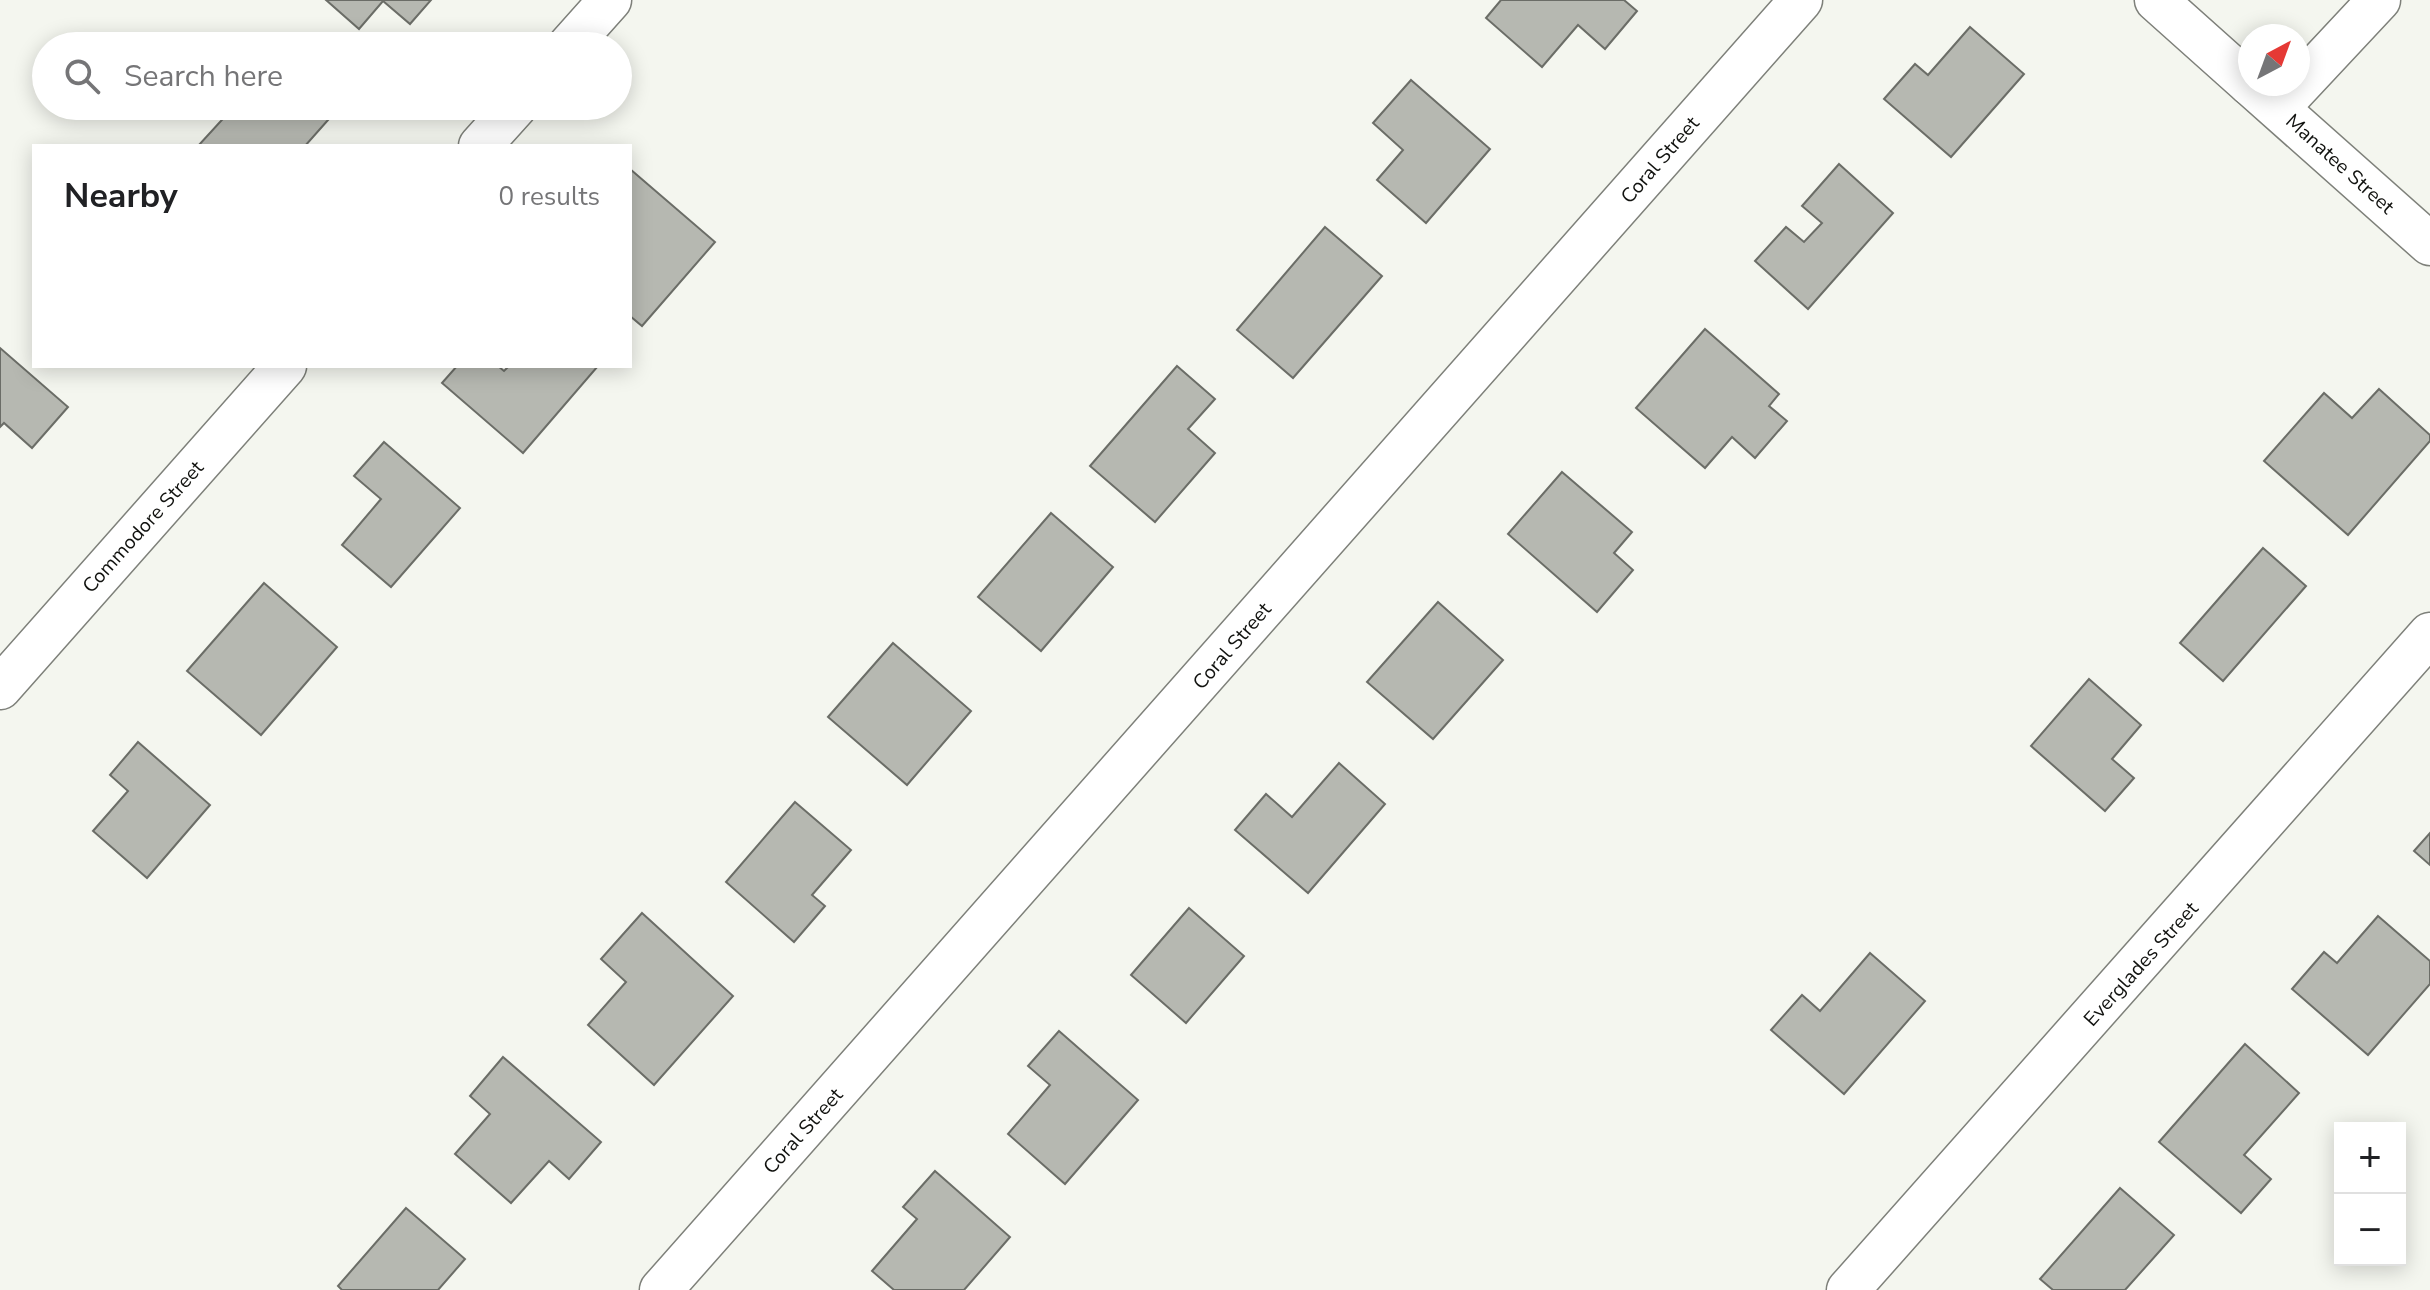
<!DOCTYPE html>
<meta charset="utf-8">
<style>
:root{--surface:#fff;--page:#f6f6f6;--text:#202124;--muted:#757577;--line:#e0e0e0}
body{margin:0;font-family:"Nunito Sans",sans-serif;background:var(--page);color:var(--text)}
.controls{position:absolute;right:24px;bottom:24px;display:grid;overflow:hidden;border-radius:0px;box-shadow:0 4px 20px #0003}
.controls button{width:72px;height:72px;display:grid;place-items:center;padding:0;border:0;border-bottom:2px solid var(--line);background:var(--surface);color:var(--text);font:40px sans-serif}
.compass{position:absolute;left:2238px;top:24px;width:72px;height:72px;border-radius:50%;background:var(--surface);box-shadow:0 4px 20px #0003;rotate:41deg}
.list{margin:0;padding:0;list-style:none}
h2{display:flex;justify-content:space-between;align-items:center;height:104px;margin:0;padding:0 32px;font-size:34px}
h2 small{font-size:26px;font-weight:400;color:var(--muted)}
.icon{flex:none;width:44px;height:44px;fill:none;stroke:currentColor;stroke-width:2;stroke-linecap:round;stroke-linejoin:round}
.map{position:relative;flex:none;width:2430px;height:1290px;overflow:hidden}
.search{position:absolute;background:var(--surface);box-shadow:0 4px 20px #0003;left:32px;top:32px;width:600px;height:88px;display:flex;align-items:center;gap:20px;box-sizing:border-box;padding:0 28px;border-radius:44px;color:var(--muted);font-size:30px}
.panel{position:absolute;background:var(--surface);box-shadow:0 4px 20px #0003;left:32px;top:144px;width:600px;height:224px;border-radius:0px}
.map>svg:first-child{display:block}
.building{fill:#b6b8b1;stroke:#6b6d67;stroke-width:2}
.lines{fill:none;stroke-linecap:round;stroke-linejoin:round}
.minor-casing{stroke:#7e807a;stroke-width:45}
.minor{stroke:#fff;stroke-width:42}
.labels{text-anchor:middle;dominant-baseline:central;stroke-width:8;stroke-linejoin:round;paint-order:stroke}
.street-label{font-size:20px;fill:#11120f;stroke:#fff}
</style>
<div class="map">
<svg width="2430" height="1290" viewBox="0 0 2430 1290">
<rect width="100%" height="100%" fill="#f4f6ef"/>
<g class="building">
<path d="M 326,0 L 431,0 L 410,24 L 383,1 L 359,29 Z"/>
<path d="M 1501,0 L 1624,0 L 1637,11 L 1605,49 L 1578,25 L 1542,67 L 1486,18 Z"/>
<path d="M 1970,27 L 2024,74 L 1951,157 L 1884,99 L 1915,64 L 1928,75 Z"/>
<path d="M 1411,80 L 1490,149 L 1426,223 L 1377,180 L 1403,150 L 1373,123 Z"/>
<path d="M 227,106 L 313,106 L 328,120 L 305,146 L 198,146 L 231,110 Z"/>
<path d="M 1839,164 L 1893,213 L 1808,309 L 1755,261 L 1786,227 L 1804,242 L 1822,223 L 1802,206 Z"/>
<path d="M 630,169 L 715,242 L 642,326 L 630,316 Z"/>
<path d="M 1325,227 L 1382,276 L 1293,378 L 1237,330 Z"/>
<path d="M 1705,329 L 1779,394 L 1769,406 L 1787,421 L 1755,458 L 1732,437 L 1705,468 L 1636,408 Z"/>
<path d="M 0,348 L 68,407 L 32,448 L 4,423 L 0,427 Z"/>
<path d="M 457,366 L 498,366 L 504,371 L 509,366 L 598,366 L 523,453 L 442,383 Z"/>
<path d="M 1177,366 L 1215,399 L 1188,429 L 1215,453 L 1155,522 L 1090,466 Z"/>
<path d="M 2379,389 L 2430,435 L 2430,441 L 2348,535 L 2264,461 L 2324,393 L 2352,418 Z"/>
<path d="M 384,442 L 460,508 L 391,587 L 342,545 L 381,499 L 354,476 Z"/>
<path d="M 1562,472 L 1632,532 L 1614,553 L 1633,570 L 1597,612 L 1508,534 Z"/>
<path d="M 1051,513 L 1113,567 L 1041,651 L 978,597 Z"/>
<path d="M 2263,548 L 2306,586 L 2223,681 L 2180,643 Z"/>
<path d="M 264,583 L 337,647 L 261,735 L 187,671 Z"/>
<path d="M 1438,602 L 1503,660 L 1433,739 L 1367,682 Z"/>
<path d="M 893,643 L 971,711 L 907,785 L 828,717 Z"/>
<path d="M 2089,679 L 2141,725 L 2112,759 L 2134,778 L 2105,811 L 2031,746 Z"/>
<path d="M 138,742 L 210,805 L 147,878 L 93,831 L 128,791 L 110,775 Z"/>
<path d="M 1339,763 L 1385,804 L 1308,893 L 1235,830 L 1266,794 L 1292,817 Z"/>
<path d="M 795,802 L 851,850 L 812,895 L 825,906 L 794,942 L 726,882 Z"/>
<path d="M 2430,833 L 2430,865 L 2414,851 Z"/>
<path d="M 1189,908 L 1244,956 L 1186,1023 L 1131,975 Z"/>
<path d="M 642,913 L 733,996 L 654,1085 L 588,1025 L 626,982 L 601,959 Z"/>
<path d="M 2378,916 L 2430,961 L 2430,984 L 2368,1055 L 2292,989 L 2324,952 L 2337,963 Z"/>
<path d="M 1870,953 L 1925,1001 L 1844,1094 L 1771,1030 L 1802,995 L 1820,1011 Z"/>
<path d="M 1059,1031 L 1138,1100 L 1065,1184 L 1008,1134 L 1050,1085 L 1028,1066 Z"/>
<path d="M 2245,1044 L 2299,1093 L 2244,1155 L 2271,1179 L 2241,1213 L 2159,1142 Z"/>
<path d="M 503,1057 L 601,1142 L 569,1179 L 549,1161 L 511,1203 L 455,1154 L 490,1114 L 470,1096 Z"/>
<path d="M 935,1171 L 1010,1237 L 964,1290 L 894,1290 L 872,1271 L 917,1219 L 903,1207 Z"/>
<path d="M 2120,1188 L 2174,1235 L 2125,1290 L 2053,1290 L 2040,1279 Z"/>
<path d="M 406,1208 L 465,1259 L 438,1290 L 342,1290 L 338,1286 Z"/>
</g>
<g class="lines">
<g class="minor-casing">
<g id="minor">
<path d="M 2156,0 L 2250,84"/>
<path d="M 569,46 L 610,0"/>
<path d="M 2250,84 L 2430,244"/>
<path d="M 2278,108 L 2379,0"/>
<path d="M 480,146 L 516,106"/>
<path d="M 0,688 L 285,366"/>
<path d="M 661,1290 L 1801,0"/>
<path d="M 1848,1290 L 2430,634"/>
</g>
</g>
<use href="#minor" class="minor"/>
</g>
<g class="labels">
<g class="street-label">
<text transform="translate(1660 160) rotate(-49)">Coral Street</text>
<text transform="translate(2340 164) rotate(42)">Manatee Street</text>
<text transform="translate(143 527) rotate(-48)">Commodore Street</text>
<text transform="translate(1232 646) rotate(-49)">Coral Street</text>
<text transform="translate(2141 964) rotate(-48)">Everglades Street</text>
<text transform="translate(803 1131) rotate(-48)">Coral Street</text>
</g>
</g>
</svg>
<div class="controls">
<button>+</button>
<button>−</button>
</div>
<svg class="compass" viewBox="-18 -18 36 36"><path d="M0-13l5 13h-10z" fill="#e53935"/><path d="M0 13l5-13h-10z" fill="#757577"/></svg>
<div class="search"><svg class="icon" aria-label="search" viewBox="0 0 24 24"><circle cx="10" cy="10" r="6"/><path d="M15 15l6 6"/></svg>Search here</div>
<section class="panel">
<h2>Nearby<small>0 results</small></h2>
<ul class="list">
</ul>
</section>
</div>
